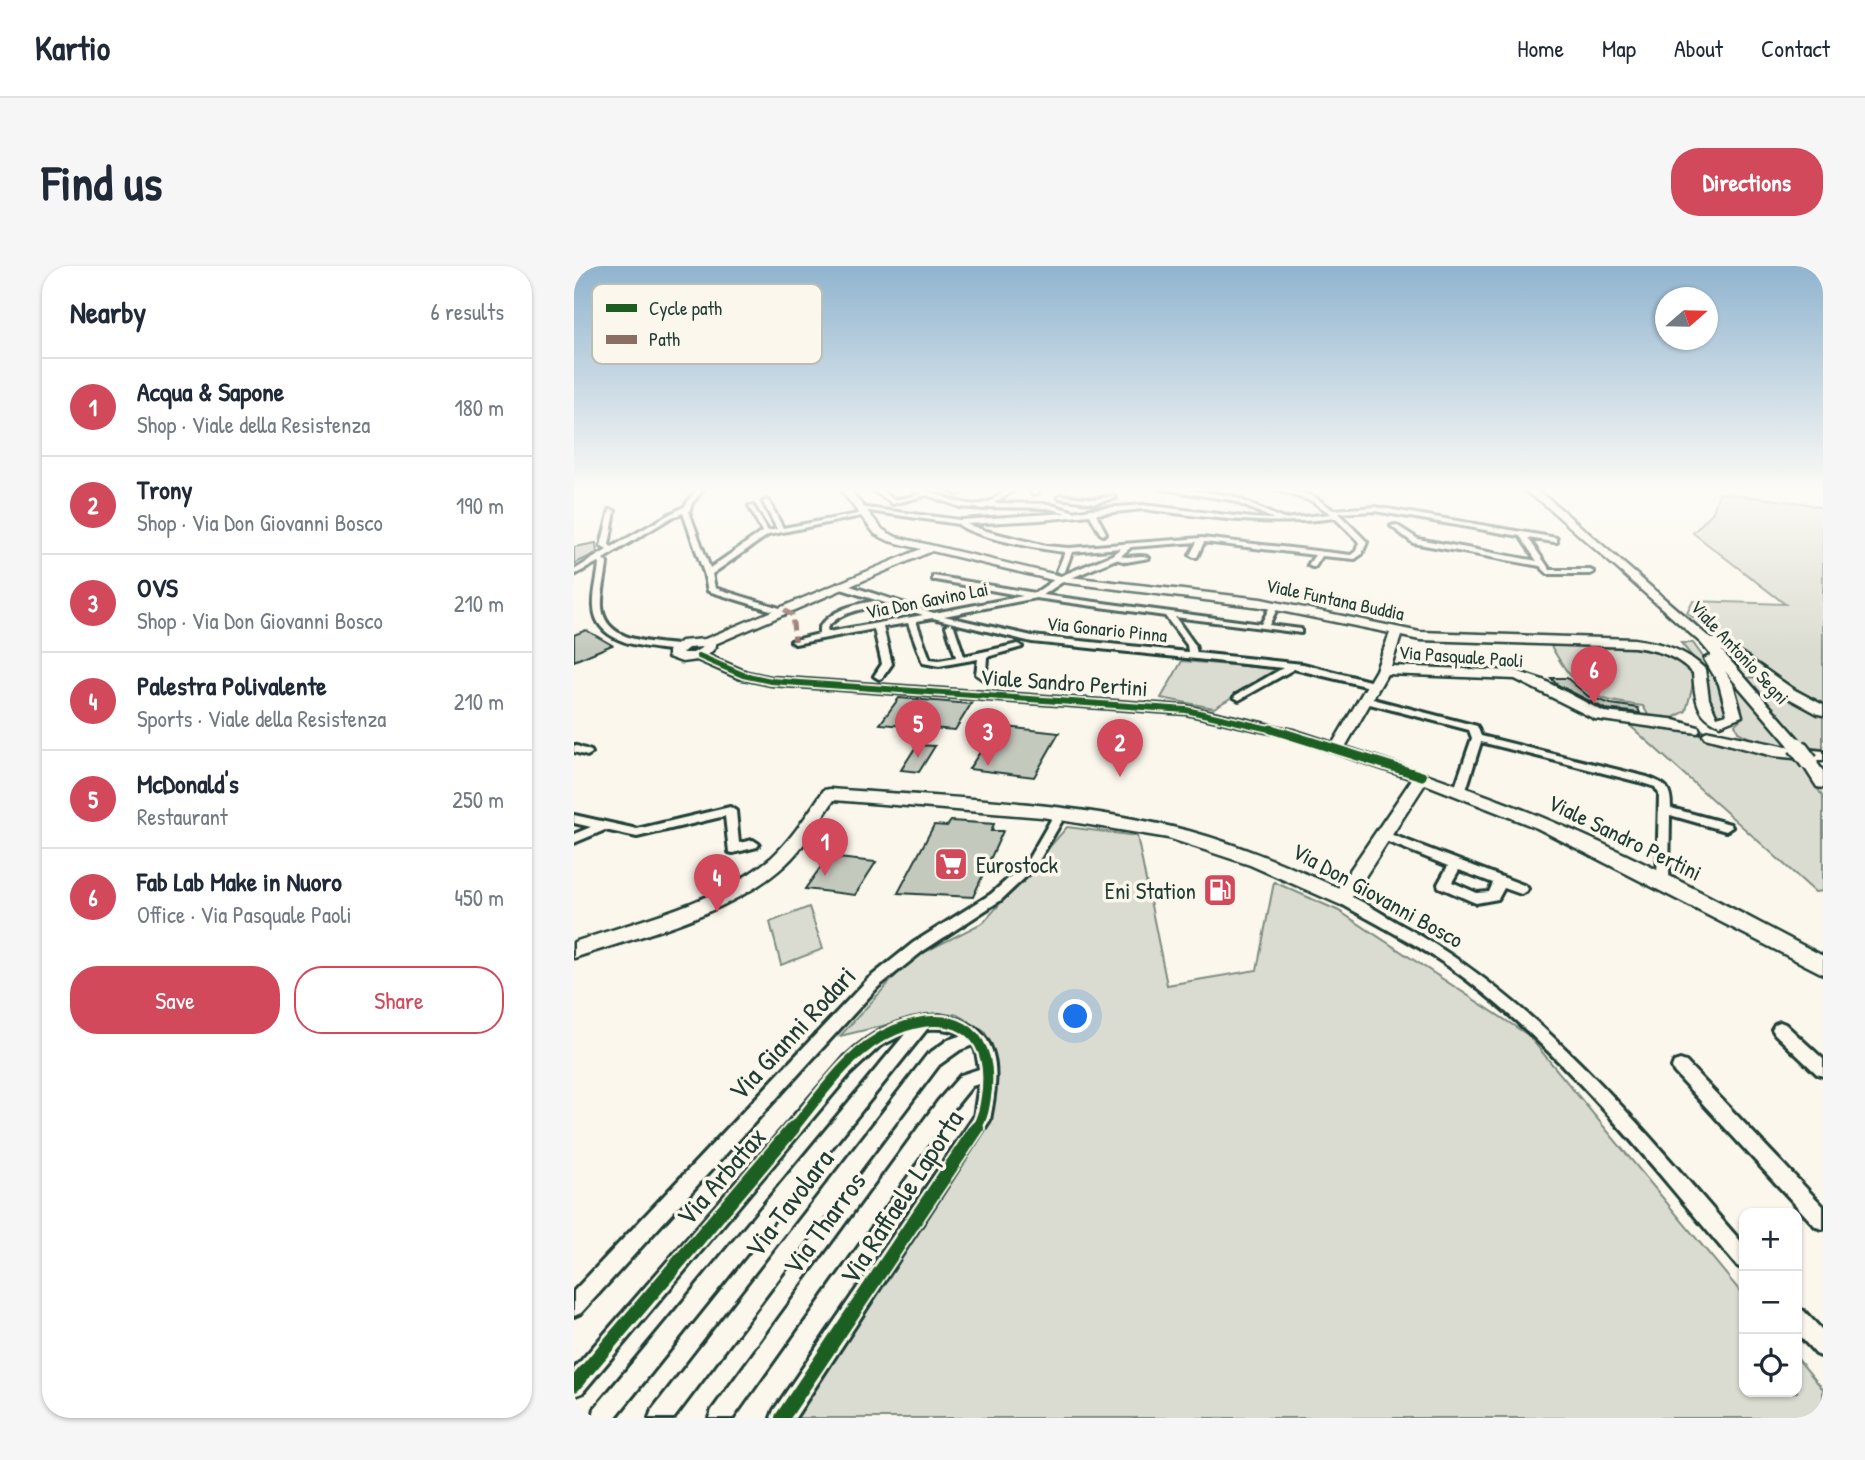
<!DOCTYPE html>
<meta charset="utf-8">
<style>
:root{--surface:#fff;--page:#f6f6f7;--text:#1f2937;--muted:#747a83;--line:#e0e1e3;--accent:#d1495b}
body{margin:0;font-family:"Patrick Hand",sans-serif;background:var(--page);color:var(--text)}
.controls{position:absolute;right:21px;bottom:21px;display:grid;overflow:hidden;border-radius:14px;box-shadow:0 2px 5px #0004}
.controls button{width:63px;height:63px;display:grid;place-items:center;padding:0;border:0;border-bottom:2px solid var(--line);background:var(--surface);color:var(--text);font:35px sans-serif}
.compass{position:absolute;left:1081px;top:21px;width:63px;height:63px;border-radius:50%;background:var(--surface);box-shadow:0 2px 5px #0004;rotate:70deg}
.you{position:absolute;left:502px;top:751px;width:24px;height:24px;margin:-18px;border:5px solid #fff;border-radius:50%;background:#1a73e8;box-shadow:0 0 0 10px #1a73e833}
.badge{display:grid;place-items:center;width:46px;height:46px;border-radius:50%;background:var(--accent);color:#fff;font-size:23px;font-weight:700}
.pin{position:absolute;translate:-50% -58px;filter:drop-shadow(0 2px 4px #0008)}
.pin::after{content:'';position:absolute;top:37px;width:24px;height:21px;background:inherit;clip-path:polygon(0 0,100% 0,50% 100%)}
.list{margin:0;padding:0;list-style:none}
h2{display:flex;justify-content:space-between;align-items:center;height:91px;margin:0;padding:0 28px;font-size:30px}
h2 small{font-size:23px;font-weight:400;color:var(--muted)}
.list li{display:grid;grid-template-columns:46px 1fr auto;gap:21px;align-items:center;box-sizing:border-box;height:98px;padding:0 28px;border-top:2px solid var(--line)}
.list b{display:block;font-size:26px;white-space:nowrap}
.list p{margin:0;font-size:23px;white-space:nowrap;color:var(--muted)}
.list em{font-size:23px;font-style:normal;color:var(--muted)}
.actions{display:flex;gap:14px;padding:21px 28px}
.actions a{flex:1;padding:16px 0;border:2px solid var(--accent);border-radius:28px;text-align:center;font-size:24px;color:var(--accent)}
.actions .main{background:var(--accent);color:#fff}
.icon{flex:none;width:38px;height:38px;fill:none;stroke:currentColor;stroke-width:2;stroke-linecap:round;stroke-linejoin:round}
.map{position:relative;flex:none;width:1249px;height:1152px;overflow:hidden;border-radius:28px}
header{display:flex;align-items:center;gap:42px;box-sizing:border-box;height:98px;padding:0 35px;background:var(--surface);border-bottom:2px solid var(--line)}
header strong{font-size:33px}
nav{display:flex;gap:38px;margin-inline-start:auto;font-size:24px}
.intro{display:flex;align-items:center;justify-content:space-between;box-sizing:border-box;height:168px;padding:0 42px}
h1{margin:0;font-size:49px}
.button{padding:18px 32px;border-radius:28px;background:var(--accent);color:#fff;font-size:24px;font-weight:700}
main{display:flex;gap:42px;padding:0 42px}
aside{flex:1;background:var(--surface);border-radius:28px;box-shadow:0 2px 5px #0004}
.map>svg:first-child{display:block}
.green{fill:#dbdcd1;stroke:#7d8c82;stroke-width:2}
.building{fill:#c4c9be;stroke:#1f3d34;stroke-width:2}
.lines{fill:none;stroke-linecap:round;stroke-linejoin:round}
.street-casing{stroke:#1f3d34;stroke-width:6}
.secondary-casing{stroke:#1f3d34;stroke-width:5}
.street{fill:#fbf7ec;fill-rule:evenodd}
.secondary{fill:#fbf7ec;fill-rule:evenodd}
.secondary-bridge-casing{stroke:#1f3d34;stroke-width:22;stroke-linecap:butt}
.secondary-bridge{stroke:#fbf7ec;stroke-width:17}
.quiet{stroke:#8d6e63;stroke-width:5;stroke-dasharray:10 5;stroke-linecap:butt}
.cycleway-far3-casing{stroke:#fbf7ec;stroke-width:10}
.cycleway-far2-casing{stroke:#fbf7ec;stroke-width:13}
.cycleway-far1-casing{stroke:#fbf7ec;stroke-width:15}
.cycleway-casing{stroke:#fbf7ec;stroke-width:18}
.cycleway-far3{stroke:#1b5e20;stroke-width:6}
.cycleway-far2{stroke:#1b5e20;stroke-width:9}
.cycleway-far1{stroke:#1b5e20;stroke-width:10}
.cycleway{stroke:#1b5e20;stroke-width:14}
.labels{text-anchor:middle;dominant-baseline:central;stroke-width:7;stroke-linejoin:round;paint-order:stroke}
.far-street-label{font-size:19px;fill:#1f3d34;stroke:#fbf7ec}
.street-label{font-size:23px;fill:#1f3d34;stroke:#fbf7ec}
.poi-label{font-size:23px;fill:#1f3d34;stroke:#fbf7ec;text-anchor:start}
.near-street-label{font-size:28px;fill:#1f3d34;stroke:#fbf7ec}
.key{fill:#fbf7ec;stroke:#b9bfb5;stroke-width:2}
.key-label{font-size:19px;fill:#1f3d34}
</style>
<header>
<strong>Kartio</strong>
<nav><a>Home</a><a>Map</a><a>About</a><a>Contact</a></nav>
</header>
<div class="intro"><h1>Find us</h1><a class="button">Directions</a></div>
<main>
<aside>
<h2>Nearby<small>6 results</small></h2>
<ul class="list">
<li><span class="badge">1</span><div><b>Acqua &amp; Sapone</b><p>Shop · Viale della Resistenza</p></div><em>180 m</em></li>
<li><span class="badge">2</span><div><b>Trony</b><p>Shop · Via Don Giovanni Bosco</p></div><em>190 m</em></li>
<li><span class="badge">3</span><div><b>OVS</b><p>Shop · Via Don Giovanni Bosco</p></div><em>210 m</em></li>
<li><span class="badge">4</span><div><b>Palestra Polivalente</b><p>Sports · Viale della Resistenza</p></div><em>210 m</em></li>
<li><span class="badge">5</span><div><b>McDonald's</b><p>Restaurant</p></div><em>250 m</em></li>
<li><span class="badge">6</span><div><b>Fab Lab Make in Nuoro</b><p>Office · Via Pasquale Paoli</p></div><em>450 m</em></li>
</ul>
<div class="actions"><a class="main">Save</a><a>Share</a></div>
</aside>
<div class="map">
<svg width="1249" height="1152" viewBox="0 0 1249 1152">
<rect width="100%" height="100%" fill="#fbf7ec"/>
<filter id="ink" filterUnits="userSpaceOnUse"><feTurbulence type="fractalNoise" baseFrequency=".0143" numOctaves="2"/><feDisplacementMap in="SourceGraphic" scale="14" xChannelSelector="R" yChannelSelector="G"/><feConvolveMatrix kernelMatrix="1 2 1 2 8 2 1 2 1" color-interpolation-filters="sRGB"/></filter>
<g filter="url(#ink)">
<g class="green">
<path d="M 1145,227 L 1229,237 L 1249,242 L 1249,440 L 1171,390 L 1113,347 L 1119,335 L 1211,338 L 1119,267 L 1139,246 Z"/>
<path d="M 1107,377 L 1119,377 L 1144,412 L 1156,449 L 1145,449 L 1132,436 L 1134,410 Z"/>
<path d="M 977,380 C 1004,381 1113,374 1119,408 C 1121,419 1114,435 1112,445 L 1097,453 L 1077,454 L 1069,440 C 1017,434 1003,426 977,380 Z"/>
<path d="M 608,395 L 705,403 L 640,442 L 587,432 Z"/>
<path d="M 1145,395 L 1168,418 L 1176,411 L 1187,412 L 1249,449 L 1249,483 L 1183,476 L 1164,466 L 1161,458 L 1169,451 Z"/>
<path d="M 1053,457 L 1106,461 L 1160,479 L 1222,490 L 1249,531 L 1249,625 L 1241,626 Z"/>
<path d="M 493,561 L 563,570 L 593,719 L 683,704 L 700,616 L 765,645 L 954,769 L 1170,1030 L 1170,1126 L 1223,1126 L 1223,1092 L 1249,1123 L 1249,1152 L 219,1152 L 324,985 L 416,855 L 415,801 L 411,766 L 382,748 L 329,755 L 266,770 L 337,693 L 410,656 Z"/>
<path d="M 235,641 L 249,683 L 207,699 L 196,656 Z"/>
</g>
<g class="building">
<path d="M 22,277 L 23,287 L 0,298 L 0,281 Z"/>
<path d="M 12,364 L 38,379 L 0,395 L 0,369 Z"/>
<path d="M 977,412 L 993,412 L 1014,430 L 1037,438 L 1064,442 L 1066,447 L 1031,443 L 982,418 Z"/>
<path d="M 325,432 L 397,438 L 381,464 L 306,458 Z"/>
<path d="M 423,460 L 485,467 L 460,511 L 395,503 Z"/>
<path d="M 343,479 L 361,480 L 345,506 L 327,504 Z"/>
<path d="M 377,555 L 420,558 L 417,565 L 429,565 L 399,631 L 324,627 L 360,559 L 373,560 Z"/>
<path d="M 254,591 L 302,596 L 281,629 L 231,623 Z"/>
</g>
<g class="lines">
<g class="street-casing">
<g id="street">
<path d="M 123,223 L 130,223 L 118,237 L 115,246 L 136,302 L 188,266 L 175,240 L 179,240 L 194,265 L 203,263 L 189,236 L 192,234 L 195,236 L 209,262 L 289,247 L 292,249 L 194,269 L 138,308 L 141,322 L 209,343 L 210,345 L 206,347 L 134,325 L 130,307 L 109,247 L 98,251 L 29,293 L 33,297 C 32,311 27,326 28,341 C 31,376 77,376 104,379 L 108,382 L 104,385 C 75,381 22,380 20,341 C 19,326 24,311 25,297 L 24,296 L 0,309 L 0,304 L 33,284 L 27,280 L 36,244 L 41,245 L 35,279 L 38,281 L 94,249 L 110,241 Z"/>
<path d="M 297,223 L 305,223 L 320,234 L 348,228 L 338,223 C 363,223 386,244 411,237 C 423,234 429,223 442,223 L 420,237 L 474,238 L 498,245 L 499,246 L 517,243 L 569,239 L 678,252 L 700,253 L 657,234 L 588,223 L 609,223 L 658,230 L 709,253 L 757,248 L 738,235 L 698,223 L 711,223 L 731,228 L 742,232 L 759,244 L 801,241 L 983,272 L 983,276 L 980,276 L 954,272 L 976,304 L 1016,304 L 1020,306 L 1016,308 L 974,308 L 966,300 L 839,277 L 817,260 L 822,259 L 844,273 L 963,295 L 946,270 L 801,245 L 764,247 L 793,276 L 788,288 L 781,293 L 748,290 L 741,301 L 738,301 L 734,299 L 741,289 L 630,276 L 623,291 L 620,291 L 616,289 L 623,276 L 557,281 L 547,290 C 556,293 567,287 575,292 L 552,296 L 542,293 L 490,315 L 469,329 L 687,358 L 698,337 L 704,337 L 705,339 L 695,359 L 727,363 L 727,367 L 601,351 L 621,379 L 623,387 L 729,398 L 803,417 L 803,421 L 800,422 L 720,403 L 665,434 L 660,431 L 662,429 L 709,402 L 458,376 L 359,352 L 342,355 L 356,393 L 365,394 L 382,391 L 372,360 L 376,357 L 380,360 L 390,390 L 444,378 L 448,381 L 413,391 L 412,407 L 417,412 L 412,415 L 402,408 L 404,393 L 365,400 L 349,397 L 334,357 L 309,361 L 318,398 L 308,412 L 305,413 L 300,410 L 308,398 L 300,363 L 221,378 L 217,375 L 245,368 L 245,362 C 259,343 278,339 301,335 L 305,337 C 287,346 267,344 253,362 L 254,366 L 349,349 L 264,322 L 264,318 L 270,318 L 360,347 L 449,330 L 362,314 L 359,314 L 359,310 L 461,327 L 484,311 L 538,289 L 547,282 L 498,286 L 491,305 L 487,307 L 483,305 L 491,286 C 470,284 397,271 384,258 L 282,243 L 285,241 L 386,254 L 493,247 L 474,242 L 414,241 L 410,243 L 386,241 L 353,229 L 319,238 ZM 569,243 C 633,251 696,261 761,252 L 785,276 L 782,285 L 777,289 L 628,272 L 495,282 L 472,280 L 412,265 L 392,258 L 466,254 L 516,249 L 526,267 L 529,269 L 532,267 L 522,248 ZM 462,332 L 591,350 L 613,379 L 614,386 L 458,370 L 370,350 Z"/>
<path d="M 374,223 L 382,223 L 387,227 L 382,228 Z"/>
<path d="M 455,223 L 462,223 L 464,227 L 459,228 Z"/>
<path d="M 487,229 L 521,233 L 539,230 L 542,232 L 521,237 L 485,232 L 485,230 Z"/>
<path d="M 791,431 L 903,460 L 907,470 L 1073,511 C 1092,518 1097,521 1097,542 L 1156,558 L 1158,561 L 1152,565 L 1096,549 L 1095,616 L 1094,619 L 1084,619 L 1083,616 L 1085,528 L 1081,521 L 1065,516 L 907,476 L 892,524 L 886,528 L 882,527 L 880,524 L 898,472 L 895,464 L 788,436 L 788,432 Z"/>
<path d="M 0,479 L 17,485 L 18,487 L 13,490 L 0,486 Z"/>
<path d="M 156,541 L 162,545 L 165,577 L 179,574 L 185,578 L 183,581 L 159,587 L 155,586 L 151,550 L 63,571 L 31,564 L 0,577 L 0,568 L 17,561 L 0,557 L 0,549 L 63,563 Z"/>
<path d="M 486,544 L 492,548 L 460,603 L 427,634 L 349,685 L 304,721 L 7,1047 L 0,1050 L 0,1025 L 294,713 L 339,677 L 417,628 L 452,597 L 482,545 Z"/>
<path d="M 808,565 L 952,620 L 954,623 L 952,626 L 947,628 L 930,622 L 924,633 L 902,637 L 897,635 L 865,621 L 864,618 L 874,600 L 804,572 L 802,569 ZM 885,604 L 919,617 L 915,626 L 903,627 L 878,616 Z"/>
<path d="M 767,627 C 787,633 806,647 824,657 C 965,733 1066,860 1170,979 L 1170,1003 L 1163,1000 C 1074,896 989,783 877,702 C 841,677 801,657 762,635 L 760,632 L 762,629 Z"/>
<path d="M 365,749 C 429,758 426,802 416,854 L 221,1152 L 197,1152 L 200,1144 L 400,851 L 405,818 L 398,820 L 376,847 L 159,1152 L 135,1152 L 138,1144 L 364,835 L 387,809 L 405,803 L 402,785 L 399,779 L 386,784 L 365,799 L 100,1152 L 75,1152 L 78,1144 L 353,789 L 374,774 L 388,769 C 377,763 366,762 353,763 L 41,1152 L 19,1152 L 21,1142 L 332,767 L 306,780 L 275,809 L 8,1127 L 0,1130 L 0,1103 L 271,791 C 298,765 327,751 365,749 Z"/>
<path d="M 1206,756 L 1211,758 L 1249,793 L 1249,810 L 1243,808 L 1201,768 L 1198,763 L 1201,758 Z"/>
<path d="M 1106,794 L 1112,796 L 1249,940 L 1249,963 L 1242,961 L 1100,806 L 1098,801 L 1100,796 Z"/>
<path d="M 1223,1042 L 1230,1045 L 1249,1065 L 1249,1091 L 1242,1088 L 1223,1067 Z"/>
</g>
</g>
<g class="secondary-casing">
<path id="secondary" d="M 266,223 L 275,223 L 309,264 L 322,271 L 487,310 L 687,333 L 846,366 L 1060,373 C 1087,377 1111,383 1131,403 L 1135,433 L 1143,451 L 1153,448 L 1145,418 L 1130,393 L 1137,389 L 1127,377 L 969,237 L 948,223 L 959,223 L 975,233 L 1137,373 L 1146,372 L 1219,423 L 1249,439 L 1249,449 L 1244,448 L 1209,429 L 1147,384 L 1228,477 L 1231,480 L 1228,483 L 1249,485 L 1249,495 L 1241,494 L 1249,505 L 1249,522 L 1243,521 L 1227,496 L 1230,493 L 1199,490 L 1131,472 L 1129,469 L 1131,466 L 1136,465 L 1217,482 L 1151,405 L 1159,418 L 1168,450 L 1146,459 C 1123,451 1121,433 1119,407 C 1103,390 1083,384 1060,381 L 846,374 L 827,370 L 817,400 L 942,405 L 969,414 L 1030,446 L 1097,453 L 1124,461 L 1126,464 L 1124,467 L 1021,453 L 941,413 L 813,408 L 771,481 C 839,503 905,525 972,553 C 1067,592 1158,643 1249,690 L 1249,708 L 963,562 L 851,518 L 774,637 L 767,639 L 676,599 L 594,572 L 468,551 L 260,534 C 245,556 231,580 212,598 C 160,647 67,670 0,692 L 0,676 C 66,654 142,637 197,592 C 218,573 234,547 250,524 L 256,523 C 376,532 498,535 615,565 C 666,579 715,600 764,622 L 838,513 L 710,470 L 612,448 L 197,419 L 164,412 L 123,394 L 108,396 L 94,391 L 94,385 L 107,375 L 131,373 L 347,283 L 315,275 L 301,268 ZM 358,285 L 487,316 L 687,341 L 816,367 L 802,404 L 759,477 L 719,464 L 612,440 L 197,411 L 173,406 L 134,389 L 142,381 L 141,378 ZM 129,381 L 119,387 L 108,387 L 114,382 Z"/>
</g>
<use href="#street" class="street"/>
<use href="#secondary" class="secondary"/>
<g class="secondary-bridge-casing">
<path id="secondary-bridge" d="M 1223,480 L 1235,496"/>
</g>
<use href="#secondary-bridge" class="secondary-bridge"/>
<path class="quiet" d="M 210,344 L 218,349 L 221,375"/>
<g class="cycleway-far3-casing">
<path id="cycleway-far3" d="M 125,390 L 169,409 L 197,415 L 612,444 L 704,465"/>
</g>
<g class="cycleway-far2-casing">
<path id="cycleway-far2" d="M 697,463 L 848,510"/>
</g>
<g class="cycleway-far1-casing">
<path id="cycleway-far1" d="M 218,864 C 247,829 278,781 321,764 C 375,742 418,760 413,823 C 411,838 410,851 401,864"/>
</g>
<g class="cycleway-casing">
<g id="cycleway">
<path d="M 0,1119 L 219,862"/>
<path d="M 208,1152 L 403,862"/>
</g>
</g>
<use href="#cycleway-far3" class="cycleway-far3"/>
<use href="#cycleway-far2" class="cycleway-far2"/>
<use href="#cycleway-far1" class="cycleway-far1"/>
<use href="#cycleway" class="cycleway"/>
</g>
</g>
<linearGradient id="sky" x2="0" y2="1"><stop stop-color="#90b4cf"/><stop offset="0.58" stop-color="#fdfbf6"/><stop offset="1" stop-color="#fdfbf6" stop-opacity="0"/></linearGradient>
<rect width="1249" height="385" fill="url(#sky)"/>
<defs>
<g id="supermarket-square" transform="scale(1.75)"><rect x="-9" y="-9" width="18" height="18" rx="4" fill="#d1495b" stroke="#fbf7ec"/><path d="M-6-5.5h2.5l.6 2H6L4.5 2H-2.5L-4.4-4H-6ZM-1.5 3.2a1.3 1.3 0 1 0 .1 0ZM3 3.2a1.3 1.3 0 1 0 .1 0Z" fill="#fff"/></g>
<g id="fuel-square" transform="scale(1.75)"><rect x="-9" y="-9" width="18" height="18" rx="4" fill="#d1495b" stroke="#fbf7ec"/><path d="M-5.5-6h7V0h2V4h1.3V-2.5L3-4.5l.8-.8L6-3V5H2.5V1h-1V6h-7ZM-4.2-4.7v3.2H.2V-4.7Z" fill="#fff"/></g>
</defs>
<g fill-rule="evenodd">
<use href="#supermarket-square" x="377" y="598"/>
<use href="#fuel-square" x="646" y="624"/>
</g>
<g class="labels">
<g class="far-street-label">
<text transform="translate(761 333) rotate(12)">Viale Funtana Buddia</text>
<text transform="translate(353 334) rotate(-11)">Via Don Gavino Lai</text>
<text transform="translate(533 363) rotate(6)">Via Gonario Pinna</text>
<text transform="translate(1166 386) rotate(47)">Viale Antonio Segni</text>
<text transform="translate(887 390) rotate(4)">Via Pasquale Paoli</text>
</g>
<g class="street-label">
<text transform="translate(490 416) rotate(4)">Viale Sandro Pertini</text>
<text transform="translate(1051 571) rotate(26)">Viale Sandro Pertini</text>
<text transform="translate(804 629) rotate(29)">Via Don Giovanni Bosco</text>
</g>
<g class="poi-label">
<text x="402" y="598">Eurostock</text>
<text x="622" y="624" text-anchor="end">Eni Station</text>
</g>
<g class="near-street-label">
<text transform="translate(218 767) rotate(-47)">Via Gianni Rodari</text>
<text transform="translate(147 910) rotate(-49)">Via Arbatax</text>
<text transform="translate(327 931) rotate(-57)">Via Raffaele Laporta</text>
<text transform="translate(215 937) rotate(-53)">Via Tavolara</text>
<text transform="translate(250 957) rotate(-54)">Via Tharros</text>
</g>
</g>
<rect x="18" y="18" width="230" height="80" rx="10" class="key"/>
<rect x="32" y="38" width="31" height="8" fill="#1b5e20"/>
<rect x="32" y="69" width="31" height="9" fill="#8d6e63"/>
<g class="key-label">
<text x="75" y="49">Cycle path</text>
<text x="75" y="80">Path</text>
</g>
</svg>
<div class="controls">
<button>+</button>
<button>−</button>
<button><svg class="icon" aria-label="locate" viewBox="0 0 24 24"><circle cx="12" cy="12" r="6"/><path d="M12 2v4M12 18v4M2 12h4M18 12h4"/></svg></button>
</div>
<svg class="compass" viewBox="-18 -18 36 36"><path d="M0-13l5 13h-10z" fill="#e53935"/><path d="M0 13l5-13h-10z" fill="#747a83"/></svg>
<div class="you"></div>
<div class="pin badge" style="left:251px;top:610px">1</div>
<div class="pin badge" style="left:546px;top:511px">2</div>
<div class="pin badge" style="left:414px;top:500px">3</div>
<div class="pin badge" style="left:143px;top:646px">4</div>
<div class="pin badge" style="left:344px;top:492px">5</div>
<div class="pin badge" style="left:1020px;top:438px">6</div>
</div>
</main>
